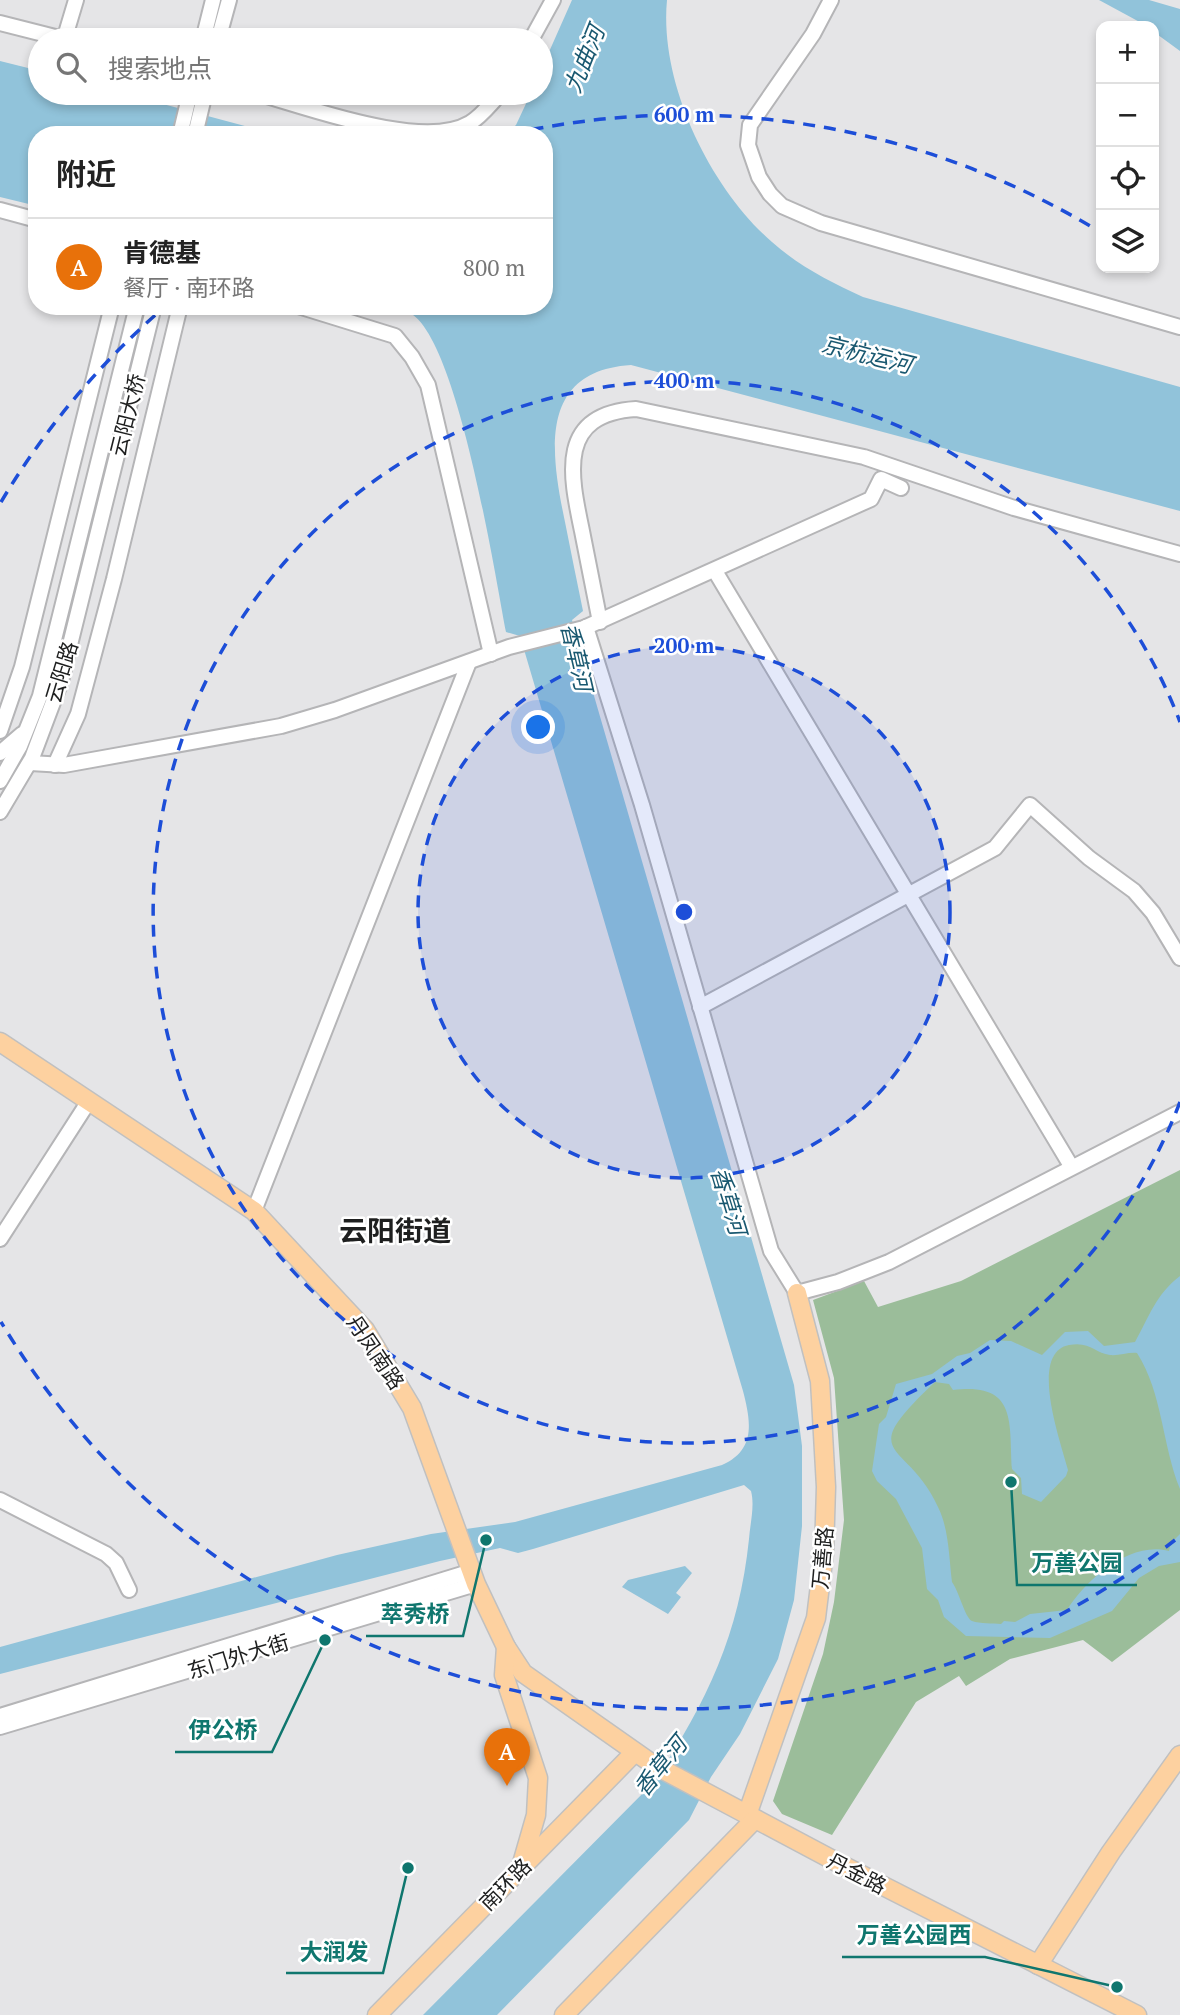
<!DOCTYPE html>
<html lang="zh">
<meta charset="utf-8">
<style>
:root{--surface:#fff;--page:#f6f6f6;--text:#222;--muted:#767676;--line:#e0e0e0;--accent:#d93025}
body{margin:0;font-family:"PT Serif","Noto Sans SC",serif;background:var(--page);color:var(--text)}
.controls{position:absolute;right:21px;top:21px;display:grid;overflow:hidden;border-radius:14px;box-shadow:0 4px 10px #0003}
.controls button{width:63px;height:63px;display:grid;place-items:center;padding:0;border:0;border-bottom:2px solid var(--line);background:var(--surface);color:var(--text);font:35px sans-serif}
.you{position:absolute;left:539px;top:728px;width:24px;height:24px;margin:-18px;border:5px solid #fff;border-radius:50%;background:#1a73e8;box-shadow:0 0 0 10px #1a73e833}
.badge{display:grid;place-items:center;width:46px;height:46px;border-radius:50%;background:var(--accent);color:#fff;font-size:23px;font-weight:700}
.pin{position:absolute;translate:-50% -58px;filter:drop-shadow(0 2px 4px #0008)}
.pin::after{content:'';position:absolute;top:37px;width:24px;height:21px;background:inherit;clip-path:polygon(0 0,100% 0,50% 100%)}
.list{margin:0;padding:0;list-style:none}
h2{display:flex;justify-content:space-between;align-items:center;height:91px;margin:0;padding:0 28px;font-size:30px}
h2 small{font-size:23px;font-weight:400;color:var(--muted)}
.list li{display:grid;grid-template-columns:46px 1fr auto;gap:21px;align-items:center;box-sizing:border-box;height:98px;padding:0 28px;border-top:2px solid var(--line)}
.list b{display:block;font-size:26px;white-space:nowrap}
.list p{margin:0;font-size:23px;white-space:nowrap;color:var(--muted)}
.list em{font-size:23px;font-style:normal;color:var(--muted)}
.icon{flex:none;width:38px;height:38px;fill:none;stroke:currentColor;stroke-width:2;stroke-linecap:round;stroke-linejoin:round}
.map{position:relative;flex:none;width:1180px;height:2015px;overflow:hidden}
.search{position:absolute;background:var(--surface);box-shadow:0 4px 10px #0003;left:28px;top:28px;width:525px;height:77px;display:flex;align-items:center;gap:18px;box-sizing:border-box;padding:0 24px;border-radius:38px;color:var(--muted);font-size:26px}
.panel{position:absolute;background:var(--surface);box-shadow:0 4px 10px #0003;left:28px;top:126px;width:525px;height:189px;border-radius:28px}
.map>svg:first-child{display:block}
.green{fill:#9bbd9a}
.water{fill:#91c3da}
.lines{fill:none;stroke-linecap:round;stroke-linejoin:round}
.minor-casing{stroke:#b5b5b7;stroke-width:18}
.major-casing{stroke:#c0c0c0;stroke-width:21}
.minor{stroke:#fff;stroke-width:14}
.major{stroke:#fdd1a0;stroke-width:18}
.ring{fill:none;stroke:#1d4ed8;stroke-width:3.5;stroke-dasharray:12 9}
.labels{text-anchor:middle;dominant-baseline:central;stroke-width:5;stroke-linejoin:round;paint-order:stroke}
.street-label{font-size:21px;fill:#1e1f1f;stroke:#fff}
.water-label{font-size:23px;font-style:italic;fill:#195870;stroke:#fff}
.district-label{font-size:28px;font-weight:bold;fill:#1e1f1f;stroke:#fff}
.centre{fill:#1d4ed8;stroke:#fff;stroke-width:3.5}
.ring-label{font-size:21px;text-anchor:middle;font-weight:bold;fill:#1d4ed8;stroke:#fff;stroke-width:5;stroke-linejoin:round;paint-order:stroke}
.leader{fill:none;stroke:#0f766e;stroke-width:2.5}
.callout-dot{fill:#0f766e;stroke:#fff;stroke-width:2.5}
.callout-label{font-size:23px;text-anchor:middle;font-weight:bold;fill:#0f766e;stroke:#fff;stroke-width:5;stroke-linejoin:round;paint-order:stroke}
</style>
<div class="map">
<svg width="1180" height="2015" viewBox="0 0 1180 2015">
<rect width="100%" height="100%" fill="#e5e5e7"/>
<path class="green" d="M 1180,1170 L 1180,1610 L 1112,1662 L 1083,1640 L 1010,1659 L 966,1686 L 959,1676 L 916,1702 L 832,1835 L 782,1814 L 773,1801 L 823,1654 L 834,1602 L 844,1520 L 834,1378 L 813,1300 L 864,1281 L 878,1307 L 961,1281 Z"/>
<g class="water">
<path d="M 572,0 L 667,0 C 659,83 710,188 772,242 C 799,266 830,282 863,297 L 1180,387 L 1180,511 L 631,365 C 537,371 551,455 565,522 C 571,552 577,582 583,611 L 572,620 L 794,1385 L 802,1446 L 802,1526 L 794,1600 L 778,1659 L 740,1734 L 711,1777 L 689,1820 L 497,2015 L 423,2015 L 654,1782 C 707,1702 739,1635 749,1539 C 750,1524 755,1506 751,1491 L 744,1485 L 533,1549 L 518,1553 L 500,1548 L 440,1561 L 0,1674 L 0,1647 L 337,1555 L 431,1534 L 515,1522 L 722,1465 C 756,1450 751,1422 743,1391 L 520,636 L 506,632 C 495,575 458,339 410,313 C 405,309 396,309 390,306 L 544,306 L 544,135 L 504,135 L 516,125 L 531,93 L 541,93 L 541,70 Z"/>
<path d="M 1099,0 L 1149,0 L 1180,9 L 1180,51 L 1154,32 L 1154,26 L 1147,26 Z"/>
<path d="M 0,61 L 40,71 L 40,93 L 122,93 L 278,135 L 37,135 L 37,206 L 0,197 Z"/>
<path d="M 1180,1276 L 1180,1489 C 1162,1445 1163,1394 1137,1353 C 1129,1352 1118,1356 1110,1355 C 1095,1353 1090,1341 1069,1345 C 1028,1353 1061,1443 1068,1470 L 1066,1476 L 1041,1502 L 1022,1494 L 1021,1478 L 1012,1469 C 1009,1423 1018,1382 953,1390 L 949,1384 L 935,1382 C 852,1460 907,1438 938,1507 C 949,1529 949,1558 952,1582 C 959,1591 965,1618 972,1621 C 980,1624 993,1623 1001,1624 L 1004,1621 L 1015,1622 L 1030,1614 L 1067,1610 C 1085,1580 1131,1540 1169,1551 L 1171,1543 L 1180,1534 L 1180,1562 L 1159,1566 L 1139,1578 L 1112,1611 L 1050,1638 L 966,1636 L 944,1617 L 938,1600 L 927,1589 L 922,1548 L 896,1499 L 877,1481 L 872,1471 L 879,1424 L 886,1417 L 896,1384 L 932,1374 L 957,1356 L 970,1353 L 990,1340 L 1011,1341 L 1042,1355 L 1065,1332 L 1088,1331 L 1104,1346 L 1135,1342 C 1149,1317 1156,1294 1180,1276 Z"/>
<path d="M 685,1566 L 692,1573 L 676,1593 L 681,1597 L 668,1614 L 622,1587 L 628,1580 Z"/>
</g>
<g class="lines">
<g class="minor-casing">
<g id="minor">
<path d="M 831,0 L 813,34 L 750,125 L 748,145 L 759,177 L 770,194 L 782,206 L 821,223 L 1180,327"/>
<path d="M 0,23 L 67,40"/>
<path d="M 64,40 L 76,0"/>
<path d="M 203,40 L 213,0"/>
<path d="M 218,40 L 229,0"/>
<path d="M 531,40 L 553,0"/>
<path d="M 256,93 C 307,107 423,151 470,123 C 482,116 492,102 501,93"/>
<path d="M 180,135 L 190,93"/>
<path d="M 195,135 L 205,93"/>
<path d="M 0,210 L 37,220"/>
<path d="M 298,306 L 395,336 L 412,357 L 428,385 L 491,654"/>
<path d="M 715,571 L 1071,1166"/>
<path d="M 600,622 C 594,591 588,561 582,531 C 570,474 557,414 636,409 L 864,457 L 1014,508 L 1180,554"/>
<path d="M 586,627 L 642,805 L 771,1251 L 797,1293 L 838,1282 L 889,1262 L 1180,1112"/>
<path d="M 0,731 L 22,667 L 112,306"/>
<path d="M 0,753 L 22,734"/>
<path d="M 30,763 L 64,765 L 281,726 L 335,710 L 509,647 L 584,628 L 871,499 L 881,479 L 901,488"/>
<path d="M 55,765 L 78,714 L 114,579 L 180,306"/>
<path d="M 0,781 L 20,746 L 40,696 L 137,306"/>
<path d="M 0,812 L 32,758 L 61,681 L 154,306"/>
<path d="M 700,1007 L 995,848 L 1030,805 L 1089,858 L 1134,891 L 1153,913 L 1180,958"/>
<path d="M 254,1211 L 469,662"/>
<path d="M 0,1239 L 89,1101"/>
<path d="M 0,1500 L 106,1554 L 116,1563 L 129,1590"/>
<path d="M 0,1716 L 472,1571"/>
<path d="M 0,1727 L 476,1584"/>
</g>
</g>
<g class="major-casing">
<g id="major">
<path d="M 0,1042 L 254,1211 L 365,1330 L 412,1408 L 476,1584 L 506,1647 L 523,1673 L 654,1765 L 846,1867 L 1137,2015"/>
<path d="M 506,1647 L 504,1675 L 538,1778 L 536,1815 L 521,1867"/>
<path d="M 747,1815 L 816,1618 L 824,1553 L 826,1487 L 820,1381 L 797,1293"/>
<path d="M 1038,1965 L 1111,1852 L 1180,1755"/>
<path d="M 377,2015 L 634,1753"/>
<path d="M 564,2015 L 755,1819"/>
</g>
</g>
<use href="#minor" class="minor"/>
<use href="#major" class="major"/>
</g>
<circle cx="684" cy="912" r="266" fill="#1d4ed8" fill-opacity=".12"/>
<g class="ring">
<circle cx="684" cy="912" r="266"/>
<path d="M1180 1102A531 531 0 1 1 1180 722"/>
<path d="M1175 1540A797 797 0 0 1 1 1322M1 502A797 797 0 0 1 161 310M511 134A797 797 0 0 1 1100 232"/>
</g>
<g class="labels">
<g class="street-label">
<text transform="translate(127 415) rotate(-76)">云阳大桥</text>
<text transform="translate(61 672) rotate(-73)">云阳路</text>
<text transform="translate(376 1352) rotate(56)">丹凤南路</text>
<text transform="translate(822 1558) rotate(-85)">万善路</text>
<text transform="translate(238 1656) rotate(-17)">东门外大街</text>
<text transform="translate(857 1873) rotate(27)">丹金路</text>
<text transform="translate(505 1884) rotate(-45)">南环路</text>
</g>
<g class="water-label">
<text transform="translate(584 59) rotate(-68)">九曲河</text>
<text transform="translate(867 354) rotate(14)">京杭运河</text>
<text transform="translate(577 657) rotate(77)">香草河</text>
<text transform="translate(729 1201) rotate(73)">香草河</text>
<text transform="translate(660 1766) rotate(-51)">香草河</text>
</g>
<g class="district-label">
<text x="395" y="1230">云阳街道</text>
</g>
</g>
<circle cx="684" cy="912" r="10" class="centre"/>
<g class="ring-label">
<text x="684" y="122">600 m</text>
<text x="684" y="388">400 m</text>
<text x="684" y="653">200 m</text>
</g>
<path class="leader" d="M1011 1482L1017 1585H1137M486 1540L463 1636H366M325 1640L272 1752H175M1117 1987L985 1957H842M408 1868L383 1973H286"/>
<g class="callout-dot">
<circle cx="1011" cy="1482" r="7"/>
<circle cx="486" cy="1540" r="7"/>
<circle cx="325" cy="1640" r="7"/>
<circle cx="1117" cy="1987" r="7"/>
<circle cx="408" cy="1868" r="7"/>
</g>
<g class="callout-label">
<text x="1077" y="1571">万善公园</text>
<text x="415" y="1622">萃秀桥</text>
<text x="223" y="1738">伊公桥</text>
<text x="914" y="1943">万善公园西</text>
<text x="334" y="1960">大润发</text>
</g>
</svg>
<div class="controls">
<button>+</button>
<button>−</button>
<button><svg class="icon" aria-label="locate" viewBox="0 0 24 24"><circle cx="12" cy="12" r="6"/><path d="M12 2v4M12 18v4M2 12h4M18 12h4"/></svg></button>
<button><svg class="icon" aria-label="layers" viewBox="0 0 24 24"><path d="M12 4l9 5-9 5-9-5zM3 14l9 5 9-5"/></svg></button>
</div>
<div class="you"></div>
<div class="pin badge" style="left:507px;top:1786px;background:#e8710a">A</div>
<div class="search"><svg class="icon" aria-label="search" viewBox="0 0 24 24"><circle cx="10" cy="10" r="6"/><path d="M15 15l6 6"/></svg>搜索地点</div>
<section class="panel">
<h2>附近<small></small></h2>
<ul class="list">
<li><span class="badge" style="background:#e8710a">A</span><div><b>肯德基</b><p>餐厅 · 南环路</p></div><em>800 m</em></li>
</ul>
</section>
</div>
